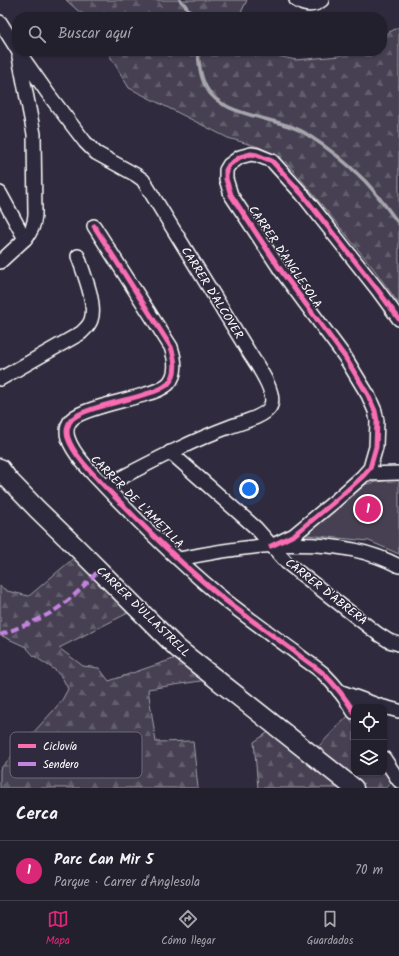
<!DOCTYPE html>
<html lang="es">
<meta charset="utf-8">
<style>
:root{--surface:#23202e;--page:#2f2d3a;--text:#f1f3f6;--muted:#a3a3aa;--line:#403e4a;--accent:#db2777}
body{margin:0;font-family:Kalam,sans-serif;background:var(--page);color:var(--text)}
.controls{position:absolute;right:12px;bottom:12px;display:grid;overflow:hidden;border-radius:8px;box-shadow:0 1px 3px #0004}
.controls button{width:36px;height:36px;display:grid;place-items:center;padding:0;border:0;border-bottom:1px solid var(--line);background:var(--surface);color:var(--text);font:20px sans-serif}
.you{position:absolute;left:249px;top:489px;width:14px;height:14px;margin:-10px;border:3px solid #fff;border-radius:50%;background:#1a73e8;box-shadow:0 0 0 6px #1a73e833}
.badge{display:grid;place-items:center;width:26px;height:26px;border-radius:50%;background:var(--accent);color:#fff;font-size:13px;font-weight:700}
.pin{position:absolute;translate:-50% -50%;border:2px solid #fff;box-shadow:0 1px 4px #0006}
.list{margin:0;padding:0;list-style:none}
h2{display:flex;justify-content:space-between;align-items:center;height:52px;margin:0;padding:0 16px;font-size:17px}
h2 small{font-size:13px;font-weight:400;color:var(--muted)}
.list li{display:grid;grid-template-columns:26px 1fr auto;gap:12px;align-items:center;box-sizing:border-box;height:60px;padding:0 16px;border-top:1px solid var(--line)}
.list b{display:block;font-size:15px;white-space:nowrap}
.list p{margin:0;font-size:13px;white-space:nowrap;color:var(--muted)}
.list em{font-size:13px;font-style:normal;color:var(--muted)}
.icon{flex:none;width:22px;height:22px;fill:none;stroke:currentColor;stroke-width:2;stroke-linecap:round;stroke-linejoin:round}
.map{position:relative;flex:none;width:399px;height:788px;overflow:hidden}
.search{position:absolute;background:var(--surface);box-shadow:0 1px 3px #0004;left:12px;right:12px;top:12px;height:44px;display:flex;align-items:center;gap:10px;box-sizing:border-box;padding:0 14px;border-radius:16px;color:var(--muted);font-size:15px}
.sheet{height:112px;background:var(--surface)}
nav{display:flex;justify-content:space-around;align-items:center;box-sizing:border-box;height:56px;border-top:1px solid var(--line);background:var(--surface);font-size:11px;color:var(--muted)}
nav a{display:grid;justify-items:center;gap:2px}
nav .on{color:var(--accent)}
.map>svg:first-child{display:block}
.forest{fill:url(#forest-firs);stroke:#a2a0a8}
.park{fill:#464152;stroke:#a2a0a8}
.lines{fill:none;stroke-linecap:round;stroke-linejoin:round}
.stream{stroke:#a7a6ad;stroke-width:3.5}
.street-casing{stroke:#fff;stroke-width:16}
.secondary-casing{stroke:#fff;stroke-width:21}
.street{stroke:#2f2a3d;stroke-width:13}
.secondary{stroke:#2f2a3d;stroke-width:18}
.quiet{stroke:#c483df;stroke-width:4;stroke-dasharray:8 4;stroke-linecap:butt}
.cycleway-casing{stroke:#2f2a3d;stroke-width:8}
.cycleway{stroke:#f96db3;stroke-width:5}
.labels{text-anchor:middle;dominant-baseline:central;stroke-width:3;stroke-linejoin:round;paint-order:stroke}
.street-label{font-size:12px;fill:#fff;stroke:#2f2a3d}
.key{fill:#2f2a3d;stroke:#6d6a77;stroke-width:1}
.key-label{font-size:11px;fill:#fff}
</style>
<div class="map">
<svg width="399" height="788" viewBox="0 0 399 788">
<defs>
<pattern id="forest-firs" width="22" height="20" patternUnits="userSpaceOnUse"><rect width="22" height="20" fill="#464152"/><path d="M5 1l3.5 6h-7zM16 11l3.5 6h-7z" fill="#625e6c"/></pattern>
</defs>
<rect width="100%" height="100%" fill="#2f2a3d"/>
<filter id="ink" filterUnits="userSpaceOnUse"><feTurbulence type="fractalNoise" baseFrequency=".025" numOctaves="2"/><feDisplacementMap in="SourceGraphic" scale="8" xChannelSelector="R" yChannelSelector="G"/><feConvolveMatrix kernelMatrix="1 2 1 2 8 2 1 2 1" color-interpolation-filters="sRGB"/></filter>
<g filter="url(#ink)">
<g class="forest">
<path d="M 66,0 L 247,0 L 239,17 L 85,17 Z"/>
<path d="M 399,27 L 399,304 L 373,268 L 300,178 L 282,158 L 259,147 L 228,138 L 129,88 L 107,51 L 254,51 L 296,60 L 339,56 L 350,51 L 382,51 L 382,36 Z"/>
<path d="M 75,557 L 130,612 L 59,648 L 83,666 L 99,668 L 109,681 L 176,658 L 207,680 L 148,689 L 156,742 L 193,741 L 198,788 L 0,788 L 0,769 L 53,711 L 62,700 L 68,689 L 63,679 L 55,670 L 34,656 L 26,647 L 0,635 L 0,586 L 7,591 L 29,596 Z"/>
<path d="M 348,716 L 354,724 L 354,773 L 384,773 L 384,769 L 392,781 L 387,788 L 258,788 L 254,742 L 283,722 L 317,748 Z"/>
</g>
<path class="park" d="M 399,478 L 399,554 L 369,541 L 307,535 L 307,533 L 366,484 Z"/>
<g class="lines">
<g class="stream">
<path d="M 180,0 L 185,5 L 193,17"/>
<path d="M 198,51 C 199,63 200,76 206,87 C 221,118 280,116 308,135 C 327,147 349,165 365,181 C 377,194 388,209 399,224"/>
</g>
<g class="street-casing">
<g id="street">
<path d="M 296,0 C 305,6 313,7 322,0"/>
<path d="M 0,22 L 17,49"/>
<path d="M 18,51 L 49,95 L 85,142 L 96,153 L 136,175 L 143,180 L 250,354 C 257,365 278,394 270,407 C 265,417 240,423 229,427 C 186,443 146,465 105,486"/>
<path d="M 19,57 L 34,134 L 35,215 C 34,225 32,231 25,239"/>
<path d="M 0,193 L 25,239 L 0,262"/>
<path d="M 94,226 L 171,347 C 175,359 178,373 168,384 C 162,389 154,392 146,394 C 129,400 84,408 72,419 C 67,424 66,432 68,438 C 74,457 99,480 113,495 C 148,531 185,568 225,600 C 248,618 272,635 295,652 C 304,660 315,666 324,674 C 335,685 346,699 354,712"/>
<path d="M 0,379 L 81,333 C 85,329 89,326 91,320 C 97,304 83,272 78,256"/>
<path d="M 170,452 L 256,528 L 287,563 L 378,634 L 389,641 L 399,644"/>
<path d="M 365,474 L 399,473"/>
<path d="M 271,546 L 294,535 L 335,501 L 362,477 L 370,468 L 376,447 L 377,421 L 375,411 L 368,395 L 345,357 L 282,272 L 231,195 L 226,179 L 226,170 L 229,165 L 240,157 L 251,154 L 257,155 L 272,161 L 302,194 L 377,289 L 399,319"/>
<path d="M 179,559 C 246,545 336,532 399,566"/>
<path d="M 339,691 L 383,707"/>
<path d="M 384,707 L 399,711"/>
<path d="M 384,758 L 399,781"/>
</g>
</g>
<g class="secondary-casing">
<path id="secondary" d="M 0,468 L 8,479 L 37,509 L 75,546 L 177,648 L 354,788"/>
</g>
<use href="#street" class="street"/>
<use href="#secondary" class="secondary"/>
<path class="quiet" d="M 0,635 C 17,628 35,622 52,612 C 70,601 85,585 99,570"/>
<g class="cycleway-casing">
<g id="cycleway">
<path d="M 94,226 L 171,347 C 175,359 178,373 168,384 C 162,389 154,392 146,394 C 129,400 84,408 72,419 C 67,424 66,432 68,438 C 74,457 99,480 113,495 C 148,531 185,568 225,600 C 248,618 272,635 295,652 C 304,660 315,666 324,674 C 335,685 346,699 354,712"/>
<path d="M 271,546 L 294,535 L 335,501 L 362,477 L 370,468 L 376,447 L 377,421 L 375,411 L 368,395 L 345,357 L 282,272 L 231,195 L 226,179 L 226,170 L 229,165 L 240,157 L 251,154 L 257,155 L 272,161 L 302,194 L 377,289 L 399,319"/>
</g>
</g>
<use href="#cycleway" class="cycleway"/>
</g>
</g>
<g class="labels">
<g class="street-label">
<text transform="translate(285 257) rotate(56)">CARRER D'ANGLESOLA</text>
<text transform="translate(212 293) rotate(58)">CARRER D'ALCOVER</text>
<text transform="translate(137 502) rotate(45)">CARRER DE L'AMETLLA</text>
<text transform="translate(326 592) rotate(38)">CARRER D'ABRERA</text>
<text transform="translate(143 612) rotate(44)">CARRER D'ULLASTRELL</text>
</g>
</g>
<rect x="10" y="732" width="132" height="46" rx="6" class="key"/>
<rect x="18" y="744" width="18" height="4" fill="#f96db3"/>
<rect x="18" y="762" width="18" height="4" fill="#c483df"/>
<g class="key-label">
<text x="43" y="750">Ciclovía</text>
<text x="43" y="768">Sendero</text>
</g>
</svg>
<div class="controls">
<button><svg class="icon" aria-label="locate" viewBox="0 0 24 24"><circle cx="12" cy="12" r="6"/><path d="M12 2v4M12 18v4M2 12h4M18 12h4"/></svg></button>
<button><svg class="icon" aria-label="layers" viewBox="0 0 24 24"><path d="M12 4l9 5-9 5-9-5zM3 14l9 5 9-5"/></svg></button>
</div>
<div class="you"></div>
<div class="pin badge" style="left:368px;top:509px">1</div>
<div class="search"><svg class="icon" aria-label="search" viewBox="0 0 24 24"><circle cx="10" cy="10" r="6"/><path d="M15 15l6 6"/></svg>Buscar aquí</div>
</div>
<section class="sheet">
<h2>Cerca<small></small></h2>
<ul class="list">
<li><span class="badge">1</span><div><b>Parc Can Mir 5</b><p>Parque · Carrer d'Anglesola</p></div><em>70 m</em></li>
</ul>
</section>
<nav>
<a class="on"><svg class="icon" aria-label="map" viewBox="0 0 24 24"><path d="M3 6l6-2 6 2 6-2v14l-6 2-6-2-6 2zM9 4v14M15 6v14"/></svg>Mapa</a>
<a><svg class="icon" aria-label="directions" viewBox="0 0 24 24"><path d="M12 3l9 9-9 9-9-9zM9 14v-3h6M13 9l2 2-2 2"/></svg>Cómo llegar</a>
<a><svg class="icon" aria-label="saved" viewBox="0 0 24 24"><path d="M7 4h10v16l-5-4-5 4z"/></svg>Guardados</a>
</nav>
